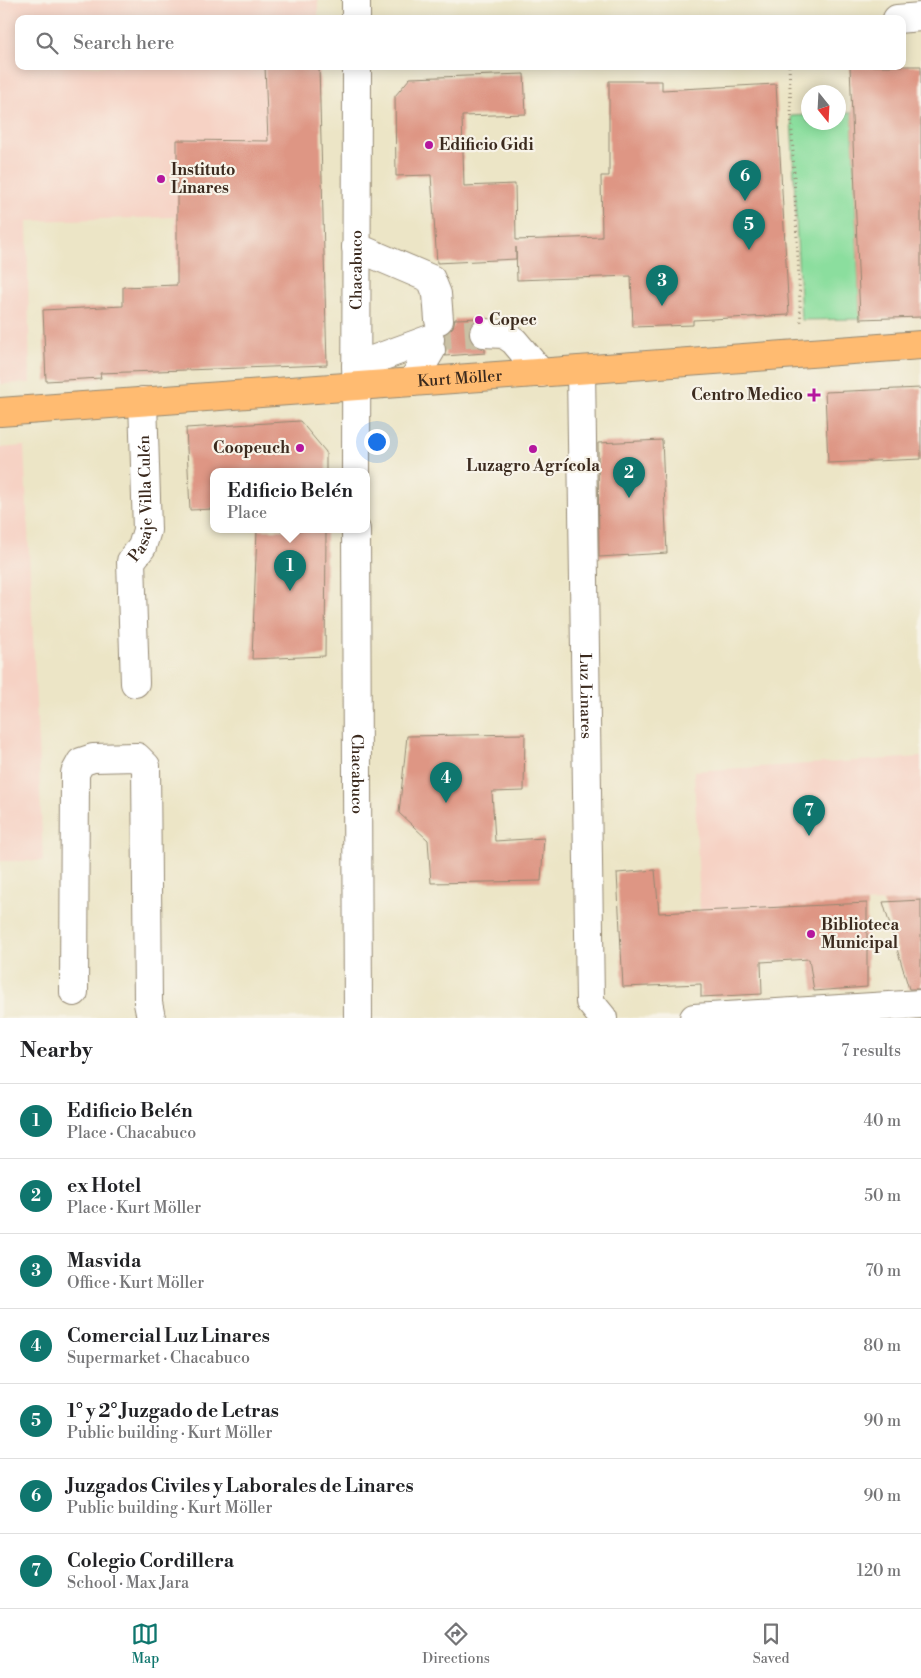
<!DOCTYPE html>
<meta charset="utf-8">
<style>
:root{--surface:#fff;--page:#f2f2f2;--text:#202124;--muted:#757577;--line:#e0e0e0;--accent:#0f766e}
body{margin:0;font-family:"Libre Bodoni",serif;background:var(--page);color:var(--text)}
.compass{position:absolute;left:801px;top:85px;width:45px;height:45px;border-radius:50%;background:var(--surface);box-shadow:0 2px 12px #0003;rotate:162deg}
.you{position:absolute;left:376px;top:441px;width:18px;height:18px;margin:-12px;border:4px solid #fff;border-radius:50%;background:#1a73e8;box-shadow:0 0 0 8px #1a73e833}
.badge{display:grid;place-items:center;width:32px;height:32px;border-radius:50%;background:var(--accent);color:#fff;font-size:16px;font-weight:700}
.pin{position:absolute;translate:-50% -41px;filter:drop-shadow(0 1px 2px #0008)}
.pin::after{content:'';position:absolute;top:26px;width:18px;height:15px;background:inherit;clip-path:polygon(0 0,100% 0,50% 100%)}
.popup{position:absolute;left:210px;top:468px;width:160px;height:65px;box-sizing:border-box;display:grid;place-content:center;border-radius:10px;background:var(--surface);filter:drop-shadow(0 1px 4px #0005);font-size:16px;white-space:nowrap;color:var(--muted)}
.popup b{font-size:19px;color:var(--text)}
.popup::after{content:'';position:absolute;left:50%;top:100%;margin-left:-10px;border:10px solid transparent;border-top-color:var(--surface)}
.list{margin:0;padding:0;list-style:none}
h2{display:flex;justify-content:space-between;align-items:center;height:65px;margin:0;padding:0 20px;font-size:21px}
h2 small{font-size:16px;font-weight:400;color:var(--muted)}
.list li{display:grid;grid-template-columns:32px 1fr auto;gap:15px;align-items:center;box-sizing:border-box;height:75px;padding:0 20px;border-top:1px solid var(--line)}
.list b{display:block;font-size:19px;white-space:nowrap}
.list p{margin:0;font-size:16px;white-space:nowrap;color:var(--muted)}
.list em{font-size:16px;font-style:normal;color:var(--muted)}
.icon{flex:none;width:28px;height:28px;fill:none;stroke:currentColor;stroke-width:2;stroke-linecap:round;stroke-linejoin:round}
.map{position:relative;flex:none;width:921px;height:1018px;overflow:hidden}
.search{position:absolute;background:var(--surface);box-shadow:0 2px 12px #0003;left:15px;right:15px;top:15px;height:55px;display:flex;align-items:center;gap:12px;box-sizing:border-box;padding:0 18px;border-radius:10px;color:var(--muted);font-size:19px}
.sheet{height:590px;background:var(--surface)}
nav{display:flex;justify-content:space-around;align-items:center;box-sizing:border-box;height:70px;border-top:1px solid var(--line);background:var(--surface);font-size:14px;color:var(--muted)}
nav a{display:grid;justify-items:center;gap:2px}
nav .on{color:var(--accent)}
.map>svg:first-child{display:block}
.built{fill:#f6d2c4}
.green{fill:#8bde9e;stroke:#63845e}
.building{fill:#de9684}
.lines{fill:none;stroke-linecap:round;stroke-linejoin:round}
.minor-tunnel{stroke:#c9c0a4;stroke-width:28;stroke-dasharray:28 14;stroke-linecap:butt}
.minor-casing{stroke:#948872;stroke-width:30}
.major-casing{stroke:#948872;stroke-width:30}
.path{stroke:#948872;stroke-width:3;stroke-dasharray:1 4;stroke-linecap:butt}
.minor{stroke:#fff;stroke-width:28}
.major{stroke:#ffbb71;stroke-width:28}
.poi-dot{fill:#b5179e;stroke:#f7f3e8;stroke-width:2}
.labels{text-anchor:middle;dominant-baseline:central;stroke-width:4.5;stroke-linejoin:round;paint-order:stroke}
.poi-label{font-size:16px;font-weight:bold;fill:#3b2a1e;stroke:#f7f3e8;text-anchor:start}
.street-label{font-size:16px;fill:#3b2a1e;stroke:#f7f3e8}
</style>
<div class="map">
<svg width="921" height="1018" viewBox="0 0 921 1018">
<rect width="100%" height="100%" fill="#f7f3e8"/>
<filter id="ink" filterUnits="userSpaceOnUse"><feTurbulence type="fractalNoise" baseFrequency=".02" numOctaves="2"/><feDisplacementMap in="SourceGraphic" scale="10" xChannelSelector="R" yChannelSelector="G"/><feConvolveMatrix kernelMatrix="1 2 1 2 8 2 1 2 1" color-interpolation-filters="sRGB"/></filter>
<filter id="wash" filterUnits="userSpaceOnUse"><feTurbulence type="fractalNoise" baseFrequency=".0096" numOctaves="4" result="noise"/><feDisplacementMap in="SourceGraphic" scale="20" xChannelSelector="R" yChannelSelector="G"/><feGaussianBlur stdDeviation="1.12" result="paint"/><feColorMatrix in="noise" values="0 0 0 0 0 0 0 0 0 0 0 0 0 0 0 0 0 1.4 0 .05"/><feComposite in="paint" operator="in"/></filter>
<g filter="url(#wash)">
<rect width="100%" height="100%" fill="#ece5c6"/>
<g class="built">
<path d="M 0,0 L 318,0 L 318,19 L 19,19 L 19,66 L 319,66 L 327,365 L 179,369 L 175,217 L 27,221 L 30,383 L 0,384 Z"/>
<path d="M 24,446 L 38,742 L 43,861 L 0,861 L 0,448 Z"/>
<path d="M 921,757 L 921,900 L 700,911 L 694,771 Z"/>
</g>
<path class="green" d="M 839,113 L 852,113 L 860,319 L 801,320 L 791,116 L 808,115 L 808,122 L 838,122 Z"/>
<g id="blocks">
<g class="building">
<path d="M 265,66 L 319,66 L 327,365 L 100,373 L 101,378 L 46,381 L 43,310 L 123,306 L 123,287 L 177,285 L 177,140 L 268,141 Z"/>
<path d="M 850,66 L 921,66 L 921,317 L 860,319 Z"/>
<path d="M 524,74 L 526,114 L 462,116 L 464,186 L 515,184 L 516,240 L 602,237 L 601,176 L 609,176 L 609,81 L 662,81 L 662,90 L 776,84 L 789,315 L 693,320 L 693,325 L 633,327 L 631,276 L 517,280 L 516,247 L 516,259 L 437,263 L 431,175 L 396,176 L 395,96 L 410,78 Z"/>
<path d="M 483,318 L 471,324 L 468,333 L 470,341 L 476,346 L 485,349 L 485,353 L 445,356 L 445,334 L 453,327 L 455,319 Z"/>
<path d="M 921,388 L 921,459 L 828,463 L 825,392 Z"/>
<path d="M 300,421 L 326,452 L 326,472 L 214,472 L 214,509 L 190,510 L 186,428 Z"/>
<path d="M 662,440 L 667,553 L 599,557 L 598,443 Z"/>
<path d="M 257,530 L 326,530 L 325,656 L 252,659 Z"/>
<path d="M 525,734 L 524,791 L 492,792 L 495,841 L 544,838 L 541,881 L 431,883 L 428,840 L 399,813 L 407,736 Z"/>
<path d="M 655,870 L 659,913 L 867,903 L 867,987 L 814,991 L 809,959 L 761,962 L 762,994 L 701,997 L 701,984 L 623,987 L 617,873 Z"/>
<path d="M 921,900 L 921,989 L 909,989 L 883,902 Z"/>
</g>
</g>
</g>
<g filter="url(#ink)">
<use href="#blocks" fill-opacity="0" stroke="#948872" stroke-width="1"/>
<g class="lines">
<path class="minor-tunnel" d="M 431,350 L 439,336 L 484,333"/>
<g class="minor-casing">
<g id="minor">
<path d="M 356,0 L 356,19"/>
<path d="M 897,19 L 921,17"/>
<path d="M 356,247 L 431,279 L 437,294 L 439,320"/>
<path d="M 484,333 L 504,334 L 514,341 L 541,373"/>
<path d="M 356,366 L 430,339"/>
<path id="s1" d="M 581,370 L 590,1002 L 603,1018"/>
<path d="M 412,382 L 431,350"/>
<path id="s2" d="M 356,472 L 357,66"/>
<path id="s3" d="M 356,530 L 358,1018"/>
<path id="s4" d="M 135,683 L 131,561 L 142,547 L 147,530 L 143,401"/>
<path d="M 74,992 L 75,773 L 81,762 L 93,758 L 137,757 L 146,766 L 148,1003 L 151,1018"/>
<path d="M 694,1018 L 921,1004"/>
</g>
</g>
<g class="major-casing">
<g id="major">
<path id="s5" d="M 0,412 L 921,345"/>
</g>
</g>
<path class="path" d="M 789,66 L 801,324"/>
<use href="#minor" class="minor"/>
<use href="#major" class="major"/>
</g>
</g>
<g class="poi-dot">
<circle cx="429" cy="145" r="5"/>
<circle cx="161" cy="179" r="5"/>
<circle cx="479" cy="320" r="5"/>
<path d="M811.5 387.5h5v5h5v5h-5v5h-5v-5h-5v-5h5z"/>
<circle cx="300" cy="448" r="5"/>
<circle cx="533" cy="449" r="5"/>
<circle cx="811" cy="934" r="5"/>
</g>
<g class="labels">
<g class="poi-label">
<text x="439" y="145">Edificio Gidi</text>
<text x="171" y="170">Instituto<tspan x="171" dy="18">Linares</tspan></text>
<text x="489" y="320">Copec</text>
<text x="803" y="395" text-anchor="end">Centro Medico</text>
<text x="290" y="448" text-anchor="end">Coopeuch</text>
<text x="533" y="466" text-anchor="middle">Luzagro Agrícola</text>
<text x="821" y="925">Biblioteca<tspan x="821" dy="18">Municipal</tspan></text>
</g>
<g class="street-label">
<text stroke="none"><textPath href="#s2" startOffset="202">Chacabuco</textPath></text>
<text stroke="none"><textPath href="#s5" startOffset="461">Kurt Möller</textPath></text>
<text stroke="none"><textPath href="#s4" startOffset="188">Pasaje Villa Culén</textPath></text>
<text stroke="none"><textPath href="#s1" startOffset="326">Luz Linares</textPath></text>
<text stroke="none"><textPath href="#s3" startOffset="244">Chacabuco</textPath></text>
</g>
</g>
</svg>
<svg class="compass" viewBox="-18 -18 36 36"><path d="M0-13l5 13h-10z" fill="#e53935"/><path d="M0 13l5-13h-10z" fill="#757577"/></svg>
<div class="you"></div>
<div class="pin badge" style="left:290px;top:591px">1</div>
<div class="popup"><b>Edificio Belén</b>Place</div>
<div class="pin badge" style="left:629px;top:498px">2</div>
<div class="pin badge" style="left:662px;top:306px">3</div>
<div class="pin badge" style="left:446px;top:803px">4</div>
<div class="pin badge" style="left:749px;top:250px">5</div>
<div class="pin badge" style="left:745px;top:201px">6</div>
<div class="pin badge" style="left:809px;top:836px">7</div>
<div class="search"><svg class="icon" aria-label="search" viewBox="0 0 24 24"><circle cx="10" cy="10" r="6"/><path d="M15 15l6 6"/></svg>Search here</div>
</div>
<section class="sheet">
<h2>Nearby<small>7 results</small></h2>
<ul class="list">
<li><span class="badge">1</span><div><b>Edificio Belén</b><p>Place · Chacabuco</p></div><em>40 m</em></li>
<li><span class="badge">2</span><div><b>ex Hotel</b><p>Place · Kurt Möller</p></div><em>50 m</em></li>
<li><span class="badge">3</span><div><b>Masvida</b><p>Office · Kurt Möller</p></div><em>70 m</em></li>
<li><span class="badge">4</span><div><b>Comercial Luz Linares</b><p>Supermarket · Chacabuco</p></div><em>80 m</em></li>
<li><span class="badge">5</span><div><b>1° y 2° Juzgado de Letras</b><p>Public building · Kurt Möller</p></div><em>90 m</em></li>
<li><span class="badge">6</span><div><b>Juzgados Civiles y Laborales de Linares</b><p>Public building · Kurt Möller</p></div><em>90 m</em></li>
<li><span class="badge">7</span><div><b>Colegio Cordillera</b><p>School · Max Jara</p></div><em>120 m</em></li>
</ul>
</section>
<nav>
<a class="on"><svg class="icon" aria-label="map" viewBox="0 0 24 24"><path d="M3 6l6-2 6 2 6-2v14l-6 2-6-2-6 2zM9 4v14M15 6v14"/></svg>Map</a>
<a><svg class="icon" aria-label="directions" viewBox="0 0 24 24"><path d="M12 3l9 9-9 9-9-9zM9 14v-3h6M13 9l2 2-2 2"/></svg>Directions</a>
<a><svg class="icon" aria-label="saved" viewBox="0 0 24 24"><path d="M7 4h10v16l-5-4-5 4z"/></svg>Saved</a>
</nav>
